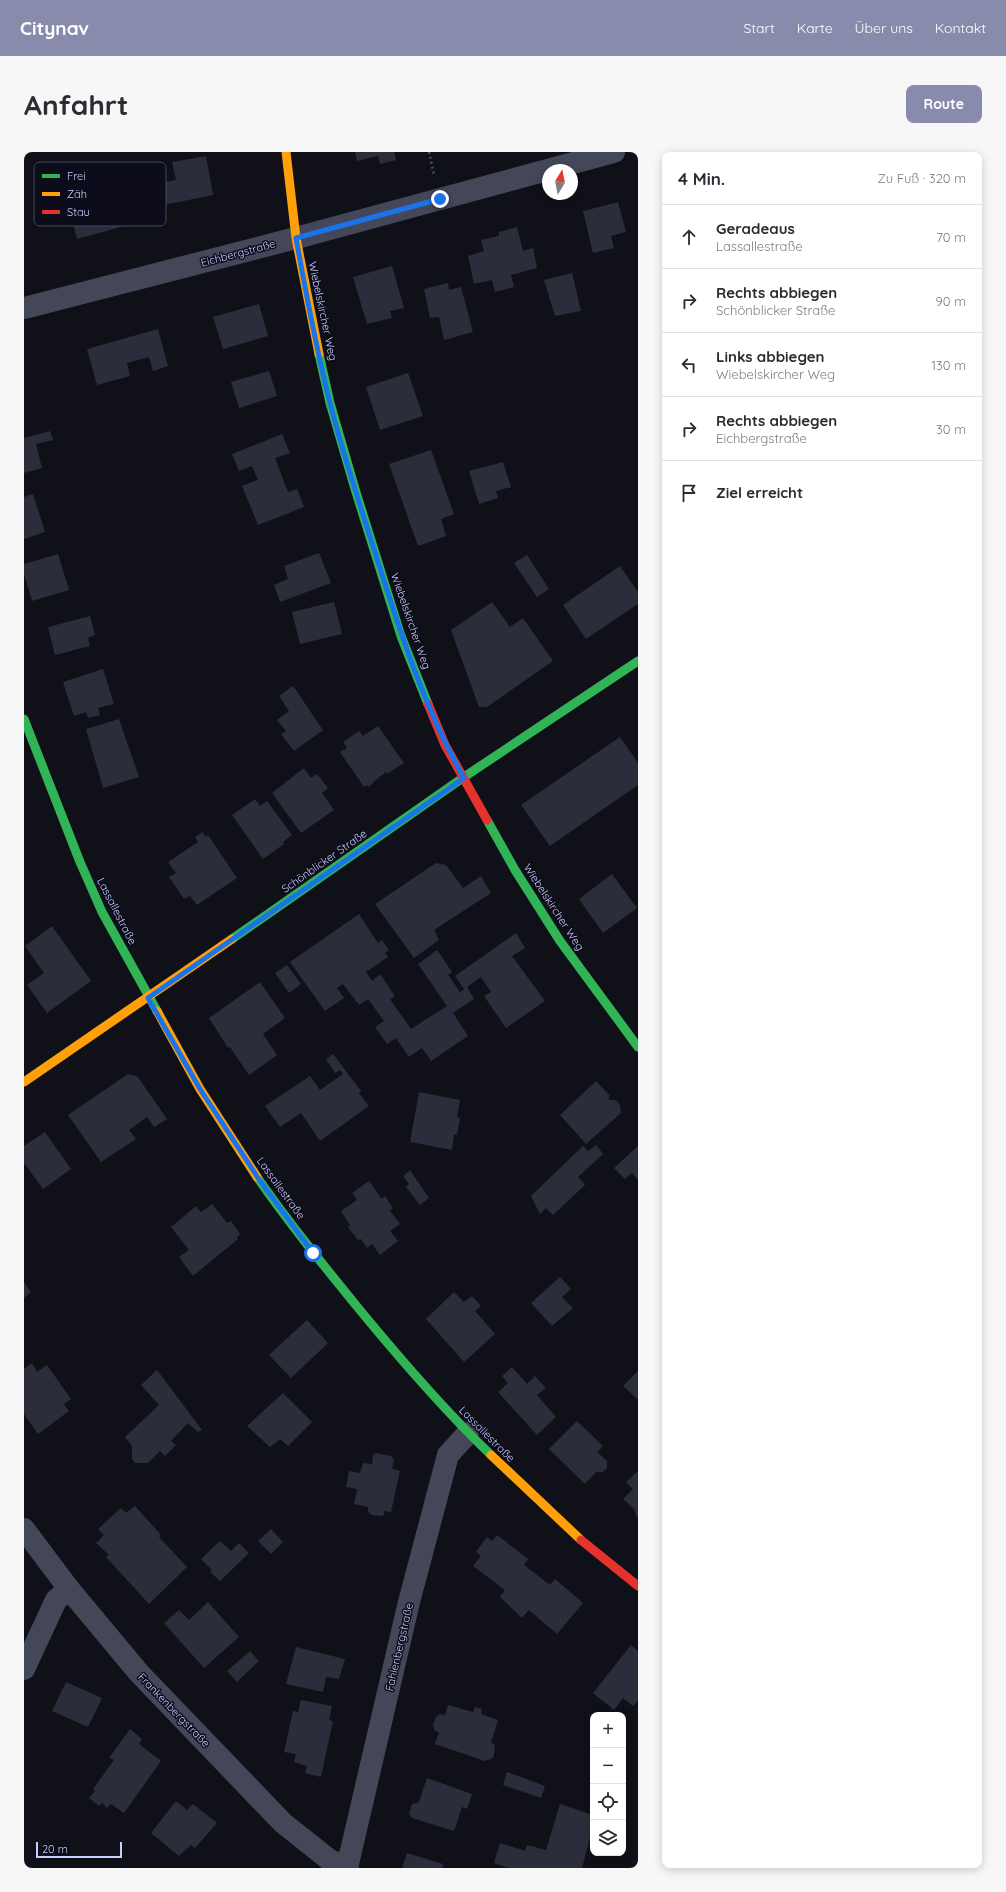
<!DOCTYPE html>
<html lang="de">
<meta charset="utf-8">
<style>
:root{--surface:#fff;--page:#f7f7f7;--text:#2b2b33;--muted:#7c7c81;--line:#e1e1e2;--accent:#888bac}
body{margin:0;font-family:Quicksand,sans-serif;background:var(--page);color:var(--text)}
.controls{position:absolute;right:12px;bottom:12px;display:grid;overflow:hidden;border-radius:8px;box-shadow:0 2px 10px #0003}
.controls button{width:36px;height:36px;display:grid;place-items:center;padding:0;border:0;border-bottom:1px solid var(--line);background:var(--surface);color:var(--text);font:20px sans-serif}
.compass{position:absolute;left:518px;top:12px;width:36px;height:36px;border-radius:50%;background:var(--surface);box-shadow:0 2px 10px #0003;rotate:10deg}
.scale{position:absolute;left:12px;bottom:10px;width:86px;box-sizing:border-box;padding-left:4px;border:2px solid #c8cdfc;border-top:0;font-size:11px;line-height:14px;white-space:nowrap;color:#c8cdfc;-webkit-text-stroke:3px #0c0c1b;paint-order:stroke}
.stop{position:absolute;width:12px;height:12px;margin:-9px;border:3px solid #1a73e8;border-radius:50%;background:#fff}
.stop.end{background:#1a73e8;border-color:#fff;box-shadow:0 1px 4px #0008}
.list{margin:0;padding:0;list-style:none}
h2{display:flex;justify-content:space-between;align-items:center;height:52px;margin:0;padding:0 16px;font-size:17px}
h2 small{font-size:13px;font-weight:400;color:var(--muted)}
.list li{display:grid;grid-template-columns:26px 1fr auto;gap:12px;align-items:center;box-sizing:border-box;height:64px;padding:0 16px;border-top:1px solid var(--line)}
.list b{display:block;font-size:15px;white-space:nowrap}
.list p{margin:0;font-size:13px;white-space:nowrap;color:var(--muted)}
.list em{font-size:13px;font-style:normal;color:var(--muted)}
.icon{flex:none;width:22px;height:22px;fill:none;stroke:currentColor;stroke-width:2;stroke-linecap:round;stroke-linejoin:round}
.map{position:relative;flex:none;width:614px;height:1716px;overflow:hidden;border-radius:8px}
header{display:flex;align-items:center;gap:24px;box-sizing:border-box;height:56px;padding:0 20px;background:var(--accent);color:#fff}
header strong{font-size:19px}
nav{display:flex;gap:22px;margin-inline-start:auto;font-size:14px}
.intro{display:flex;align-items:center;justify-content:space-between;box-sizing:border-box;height:96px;padding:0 24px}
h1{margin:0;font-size:28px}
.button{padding:10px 18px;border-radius:8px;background:var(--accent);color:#fff;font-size:14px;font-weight:700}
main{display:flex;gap:24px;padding:0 24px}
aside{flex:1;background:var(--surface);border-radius:8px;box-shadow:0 2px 10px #0003}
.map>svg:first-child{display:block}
.building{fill:#2c2d3a}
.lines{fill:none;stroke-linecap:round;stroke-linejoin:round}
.path{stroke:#44545a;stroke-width:2.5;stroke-dasharray:2 3;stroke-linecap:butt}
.street{stroke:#444758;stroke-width:22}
.fast{stroke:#30b455;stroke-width:9}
.slow{stroke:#ff9f0a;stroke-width:9}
.jam{stroke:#e5322d;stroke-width:9}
.route{stroke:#1a73e8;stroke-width:5}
.labels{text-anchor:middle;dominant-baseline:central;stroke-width:3;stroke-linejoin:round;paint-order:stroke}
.street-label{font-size:11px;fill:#c8cdfc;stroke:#0c0c1b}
.key{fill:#0c0c1b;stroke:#44465e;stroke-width:1}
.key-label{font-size:11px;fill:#c8cdfc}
</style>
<header>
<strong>Citynav</strong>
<nav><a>Start</a><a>Karte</a><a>Über uns</a><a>Kontakt</a></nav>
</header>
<div class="intro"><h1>Anfahrt</h1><a class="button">Route</a></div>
<main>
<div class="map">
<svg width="614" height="1716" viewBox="0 0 614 1716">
<rect width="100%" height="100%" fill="#101018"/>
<g class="building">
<path d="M 331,0 L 370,0 L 372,8 L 356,12 L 354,4 L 333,9 Z"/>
<path d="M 182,4 L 189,43 L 140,53 L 136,31 L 152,28 L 148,10 Z"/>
<path d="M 93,34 L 104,73 L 53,87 L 43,47 Z"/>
<path d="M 594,50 L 602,80 L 587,84 L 590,96 L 569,101 L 559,59 Z"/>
<path d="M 493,75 L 499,99 L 509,96 L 513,116 L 487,123 L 490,135 L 471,140 L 468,128 L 450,132 L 444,104 L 460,99 L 457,88 L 475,84 L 475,80 Z"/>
<path d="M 368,114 L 380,156 L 366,159 L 368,166 L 343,172 L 329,125 Z"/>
<path d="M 548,121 L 557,159 L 531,164 L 520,128 Z"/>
<path d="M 424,131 L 425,138 L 437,135 L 449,180 L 420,188 L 415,165 L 406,166 L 400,137 Z"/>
<path d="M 235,152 L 244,184 L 199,197 L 189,165 Z"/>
<path d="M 134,177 L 144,214 L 129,219 L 125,205 L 103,211 L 106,224 L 73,233 L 63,197 Z"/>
<path d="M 245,219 L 253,244 L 215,256 L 207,230 Z"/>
<path d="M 384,221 L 399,264 L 356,278 L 342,235 Z"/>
<path d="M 26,279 L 29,288 L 12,292 L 18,316 L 0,321 L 0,286 Z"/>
<path d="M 258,282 L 266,301 L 251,306 L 264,340 L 273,337 L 280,355 L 234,373 L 218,334 L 234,328 L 228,314 L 215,319 L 208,302 Z"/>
<path d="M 407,298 L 430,362 L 417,367 L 422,384 L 394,394 L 365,312 Z"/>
<path d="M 479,310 L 487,335 L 472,339 L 474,346 L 455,352 L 445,319 Z"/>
<path d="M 9,342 L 21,380 L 0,387 L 0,345 Z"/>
<path d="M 295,401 L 307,431 L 256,450 L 250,433 L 264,427 L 260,414 Z"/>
<path d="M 34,402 L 45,438 L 8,449 L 0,422 L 0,412 Z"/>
<path d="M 503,403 L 525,437 L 513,445 L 490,411 Z"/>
<path d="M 596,414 L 614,440 L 614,452 L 562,487 L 539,453 Z"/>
<path d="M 310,450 L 318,482 L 276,492 L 268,460 Z"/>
<path d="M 468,450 L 486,475 L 499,466 L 529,509 L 463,555 L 455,555 L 427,478 Z"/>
<path d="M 66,464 L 71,483 L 64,486 L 66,494 L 31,503 L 24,475 Z"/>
<path d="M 79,517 L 90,552 L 74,556 L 76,563 L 64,566 L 62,560 L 50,564 L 39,530 Z"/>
<path d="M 269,534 L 299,578 L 270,599 L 257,582 L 262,579 L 253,568 L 265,559 L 255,544 Z"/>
<path d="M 95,567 L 115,625 L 79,636 L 62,577 Z"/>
<path d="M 354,574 L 380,611 L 363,622 L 362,620 L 349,630 L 349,631 L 345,635 L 343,633 L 340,635 L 316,600 L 323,596 L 319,590 L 335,579 L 339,584 Z"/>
<path d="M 596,585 L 614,611 L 614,633 L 526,694 L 497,653 Z"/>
<path d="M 280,616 L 287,626 L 293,622 L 304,636 L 298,641 L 310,658 L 277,681 L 248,641 Z"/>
<path d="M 231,647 L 236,654 L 243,649 L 268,683 L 259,690 L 260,692 L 239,707 L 208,663 Z"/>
<path d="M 179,680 L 181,685 L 184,683 L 213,726 L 173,753 L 166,744 L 160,747 L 145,725 L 152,721 L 144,710 L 174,690 L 171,685 Z"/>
<path d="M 412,711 L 422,713 L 439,736 L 457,724 L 467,741 L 410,778 L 415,788 L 390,806 L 351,752 Z"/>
<path d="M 588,722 L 613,756 L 579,781 L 555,747 Z"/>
<path d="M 335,762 L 354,791 L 358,788 L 365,798 L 361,801 L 364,805 L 342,820 L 348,829 L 356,822 L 371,844 L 366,847 L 387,877 L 423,854 L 394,812 L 413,798 L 428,820 L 424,823 L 436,840 L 440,837 L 431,824 L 492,781 L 501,796 L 488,804 L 521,849 L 482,876 L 460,844 L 467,840 L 457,825 L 443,835 L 450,847 L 429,861 L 444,884 L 407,909 L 398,896 L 385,905 L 372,886 L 363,892 L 351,875 L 360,869 L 344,847 L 335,853 L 319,832 L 313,836 L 320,846 L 301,859 L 266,810 Z"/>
<path d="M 28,774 L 67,829 L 23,861 L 3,833 L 20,821 L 1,794 Z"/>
<path d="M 263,813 L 277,832 L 265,841 L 251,821 Z"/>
<path d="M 236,830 L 261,866 L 239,882 L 253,903 L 225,923 L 206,895 L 204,896 L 185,866 Z"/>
<path d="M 309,902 L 337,939 L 335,941 L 345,954 L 296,989 L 277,961 L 256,975 L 241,954 L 286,924 L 296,938 L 319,922 L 316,918 L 311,921 L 302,907 Z"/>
<path d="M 104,922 L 113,924 L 143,967 L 130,975 L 123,965 L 105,978 L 112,987 L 77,1010 L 44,963 Z"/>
<path d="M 572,929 L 586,944 L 584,946 L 586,948 L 592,948 L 596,953 L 597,961 L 562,992 L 536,963 Z"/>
<path d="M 395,940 L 436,948 L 433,965 L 436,966 L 433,983 L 430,982 L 428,998 L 386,990 Z"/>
<path d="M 21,980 L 47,1017 L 19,1037 L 0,1011 L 0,994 Z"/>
<path d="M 572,993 L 579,1002 L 554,1025 L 561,1033 L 529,1063 L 522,1056 L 516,1062 L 507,1044 L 559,994 L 564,999 Z"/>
<path d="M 614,994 L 614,1028 L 608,1021 L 601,1027 L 590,1016 Z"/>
<path d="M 386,1018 L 405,1046 L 396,1053 L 382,1035 L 385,1032 L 379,1024 Z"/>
<path d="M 345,1029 L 358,1047 L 361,1044 L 369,1056 L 366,1059 L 376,1072 L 366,1079 L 374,1089 L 356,1103 L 348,1092 L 343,1096 L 337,1087 L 334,1088 L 324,1075 L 326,1073 L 317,1059 L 333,1048 L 328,1041 Z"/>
<path d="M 188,1052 L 203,1071 L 207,1069 L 216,1082 L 213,1085 L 214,1087 L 169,1124 L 155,1105 L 165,1098 L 147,1075 L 172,1054 L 177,1060 Z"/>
<path d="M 536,1125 L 547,1137 L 538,1145 L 549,1156 L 528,1174 L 507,1151 Z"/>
<path d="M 0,1130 L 7,1140 L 0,1146 Z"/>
<path d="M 430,1140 L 440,1150 L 448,1144 L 457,1154 L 451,1159 L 471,1182 L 440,1210 L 402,1167 Z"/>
<path d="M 283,1168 L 304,1191 L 267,1226 L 245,1203 Z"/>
<path d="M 8,1211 L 13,1220 L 23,1213 L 47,1247 L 40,1252 L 45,1259 L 14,1282 L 0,1262 L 0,1217 Z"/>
<path d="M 488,1215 L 503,1232 L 511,1224 L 522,1236 L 513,1243 L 532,1265 L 513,1283 L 474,1240 L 484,1231 L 478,1224 Z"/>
<path d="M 133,1218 L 178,1278 L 174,1280 L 164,1271 L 147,1289 L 152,1293 L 141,1304 L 136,1299 L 124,1311 L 111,1311 L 108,1307 L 108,1294 L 101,1285 L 135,1253 L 117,1233 Z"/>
<path d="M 614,1219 L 614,1248 L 599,1234 Z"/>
<path d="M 259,1241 L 288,1270 L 264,1294 L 256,1287 L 246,1295 L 223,1274 Z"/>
<path d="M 553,1269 L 579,1294 L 573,1300 L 583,1309 L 583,1316 L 579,1320 L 572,1320 L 561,1332 L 525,1297 Z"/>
<path d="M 352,1301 L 367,1304 L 370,1308 L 368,1317 L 376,1319 L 367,1360 L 360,1359 L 360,1363 L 356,1364 L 347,1363 L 344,1359 L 344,1355 L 330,1352 L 333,1337 L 322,1335 L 325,1319 L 336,1321 L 339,1311 L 348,1312 L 349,1303 Z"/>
<path d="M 614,1319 L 614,1368 L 610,1357 L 599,1347 L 609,1337 L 602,1330 Z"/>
<path d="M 111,1354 L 137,1383 L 135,1385 L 163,1415 L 125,1452 L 82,1405 L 85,1403 L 72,1391 L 80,1383 L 74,1377 L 97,1356 L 102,1361 Z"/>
<path d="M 247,1377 L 259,1390 L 247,1402 L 234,1389 Z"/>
<path d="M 473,1383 L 504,1407 L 500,1413 L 526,1433 L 531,1427 L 559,1451 L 533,1482 L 505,1458 L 498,1466 L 476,1445 L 481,1438 L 449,1414 L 457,1404 L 452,1400 L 463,1385 L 468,1389 Z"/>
<path d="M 196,1389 L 207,1399 L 215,1391 L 225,1401 L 196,1429 L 186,1420 L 188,1418 L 177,1407 Z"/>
<path d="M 184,1450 L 215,1485 L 180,1516 L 140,1471 L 155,1458 L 165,1468 Z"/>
<path d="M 607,1493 L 614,1499 L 614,1549 L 609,1554 L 599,1546 L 590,1558 L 569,1541 Z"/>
<path d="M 272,1495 L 321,1507 L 315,1527 L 302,1525 L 299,1540 L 262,1532 Z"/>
<path d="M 226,1499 L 235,1509 L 213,1530 L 203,1519 Z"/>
<path d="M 42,1530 L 78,1546 L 64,1575 L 28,1559 Z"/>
<path d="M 277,1548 L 308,1554 L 305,1568 L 309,1569 L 297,1625 L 281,1621 L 283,1614 L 270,1610 L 272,1602 L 260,1600 L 269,1559 L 274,1560 Z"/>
<path d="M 424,1553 L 445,1559 L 449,1560 L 451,1555 L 458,1557 L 457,1562 L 474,1568 L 467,1591 L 470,1592 L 471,1597 L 469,1606 L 461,1609 L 411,1592 L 415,1580 L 411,1579 L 409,1573 L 412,1565 L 416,1562 L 421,1563 Z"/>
<path d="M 106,1577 L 118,1587 L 115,1592 L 137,1609 L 100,1661 L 87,1652 L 83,1656 L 78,1651 L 75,1654 L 65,1646 L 71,1639 L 69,1637 L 90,1608 L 85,1606 Z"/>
<path d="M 483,1620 L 521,1634 L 517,1646 L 479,1633 Z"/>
<path d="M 403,1626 L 448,1642 L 443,1657 L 438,1655 L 430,1679 L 388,1666 L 385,1662 L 388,1652 L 395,1650 Z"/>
<path d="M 152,1649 L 163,1658 L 169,1652 L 193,1671 L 171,1696 L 167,1693 L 155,1704 L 127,1681 Z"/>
<path d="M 536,1652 L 569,1663 L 569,1675 L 558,1716 L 485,1716 L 470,1711 L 476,1691 L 501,1699 L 503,1693 L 522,1698 Z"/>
<path d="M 383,1701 L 419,1712 L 418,1716 L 378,1716 Z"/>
</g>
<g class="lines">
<path class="path" d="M 405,0 L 410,23"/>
<g class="street">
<path d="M 0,156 L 272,86 L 590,0"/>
<path d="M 0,1377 L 45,1437 L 115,1521 L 259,1671 L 307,1709 L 324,1714"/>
<path d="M 0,1517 L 32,1448 L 45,1437"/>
<path d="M 323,1716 L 385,1450 L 424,1303 L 444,1281"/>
</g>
<g class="fast">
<path d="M 295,202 L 306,251 L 331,337 L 377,484 L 404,552"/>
<path d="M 0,567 L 56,710 L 78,760 L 133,859"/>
<path d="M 463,668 L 491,718 L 536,789 L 614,895"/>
<path d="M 208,787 L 440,625 L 614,509"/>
<path d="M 233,1025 C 265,1071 300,1114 335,1157 C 377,1208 420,1258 467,1303"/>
</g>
<g class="slow">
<path d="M 262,0 L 272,86 L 295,202"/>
<path d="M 133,859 L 176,937 L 233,1025"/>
<path d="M 0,930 L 208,787"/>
<path d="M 467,1303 L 557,1388"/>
</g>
<g class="jam">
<path d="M 404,552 L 421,593 L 463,668"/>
<path d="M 557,1388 L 614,1434"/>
</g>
</g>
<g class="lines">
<path class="route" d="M 289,1101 L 234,1026 L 176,937 L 124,846 L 440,626 C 402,559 378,486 355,413 C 338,359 320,306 306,251 C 292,197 282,141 272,86 L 416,47"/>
</g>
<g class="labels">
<g class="street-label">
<text transform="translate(214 101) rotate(-15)">Eichbergstraße</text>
<text transform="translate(299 159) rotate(78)">Wiebelskircher Weg</text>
<text transform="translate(387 469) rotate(71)">Wiebelskircher Weg</text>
<text transform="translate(300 709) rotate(-35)">Schönblicker Straße</text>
<text transform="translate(530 755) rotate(57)">Wiebelskircher Weg</text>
<text transform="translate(93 759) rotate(63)">Lassallestraße</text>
<text transform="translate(257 1036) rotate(54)">Lassallestraße</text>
<text transform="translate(463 1282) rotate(45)">Lassallestraße</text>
<text transform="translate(375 1495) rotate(-77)">Fahlenbergstraße</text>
<text transform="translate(150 1558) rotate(46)">Frankenbergstraße</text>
</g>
</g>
<rect x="10" y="10" width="132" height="64" rx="6" class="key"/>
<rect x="18" y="22" width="18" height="4" fill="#30b455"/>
<rect x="18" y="40" width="18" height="4" fill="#ff9f0a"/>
<rect x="18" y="58" width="18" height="4" fill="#e5322d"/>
<g class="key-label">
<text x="43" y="28">Frei</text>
<text x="43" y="46">Zäh</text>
<text x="43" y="64">Stau</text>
</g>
</svg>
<div class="controls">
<button>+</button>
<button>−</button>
<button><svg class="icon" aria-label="locate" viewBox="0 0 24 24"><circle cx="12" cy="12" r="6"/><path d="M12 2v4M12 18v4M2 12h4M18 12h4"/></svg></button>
<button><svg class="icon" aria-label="layers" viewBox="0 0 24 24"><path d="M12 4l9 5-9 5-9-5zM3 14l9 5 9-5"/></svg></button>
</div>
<svg class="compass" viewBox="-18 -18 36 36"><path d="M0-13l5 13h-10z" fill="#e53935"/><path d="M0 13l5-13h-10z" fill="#7c7c81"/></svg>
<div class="scale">20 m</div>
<div class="stop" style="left:289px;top:1101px"></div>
<div class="stop end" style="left:416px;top:47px"></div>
</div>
<aside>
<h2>4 Min.<small>Zu Fuß · 320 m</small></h2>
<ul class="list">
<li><svg class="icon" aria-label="ahead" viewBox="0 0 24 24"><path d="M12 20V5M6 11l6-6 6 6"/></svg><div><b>Geradeaus</b><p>Lassallestraße</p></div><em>70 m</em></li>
<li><svg class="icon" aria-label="right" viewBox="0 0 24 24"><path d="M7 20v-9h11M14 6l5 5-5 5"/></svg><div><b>Rechts abbiegen</b><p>Schönblicker Straße</p></div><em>90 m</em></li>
<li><svg class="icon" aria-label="left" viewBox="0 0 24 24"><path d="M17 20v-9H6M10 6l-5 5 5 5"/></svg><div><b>Links abbiegen</b><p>Wiebelskircher Weg</p></div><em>130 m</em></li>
<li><svg class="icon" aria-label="right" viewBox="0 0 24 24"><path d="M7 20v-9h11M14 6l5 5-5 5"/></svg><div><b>Rechts abbiegen</b><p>Eichbergstraße</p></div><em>30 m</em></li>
<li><svg class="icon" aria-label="arrive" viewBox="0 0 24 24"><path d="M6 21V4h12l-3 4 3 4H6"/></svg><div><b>Ziel erreicht</b></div></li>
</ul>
</aside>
</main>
